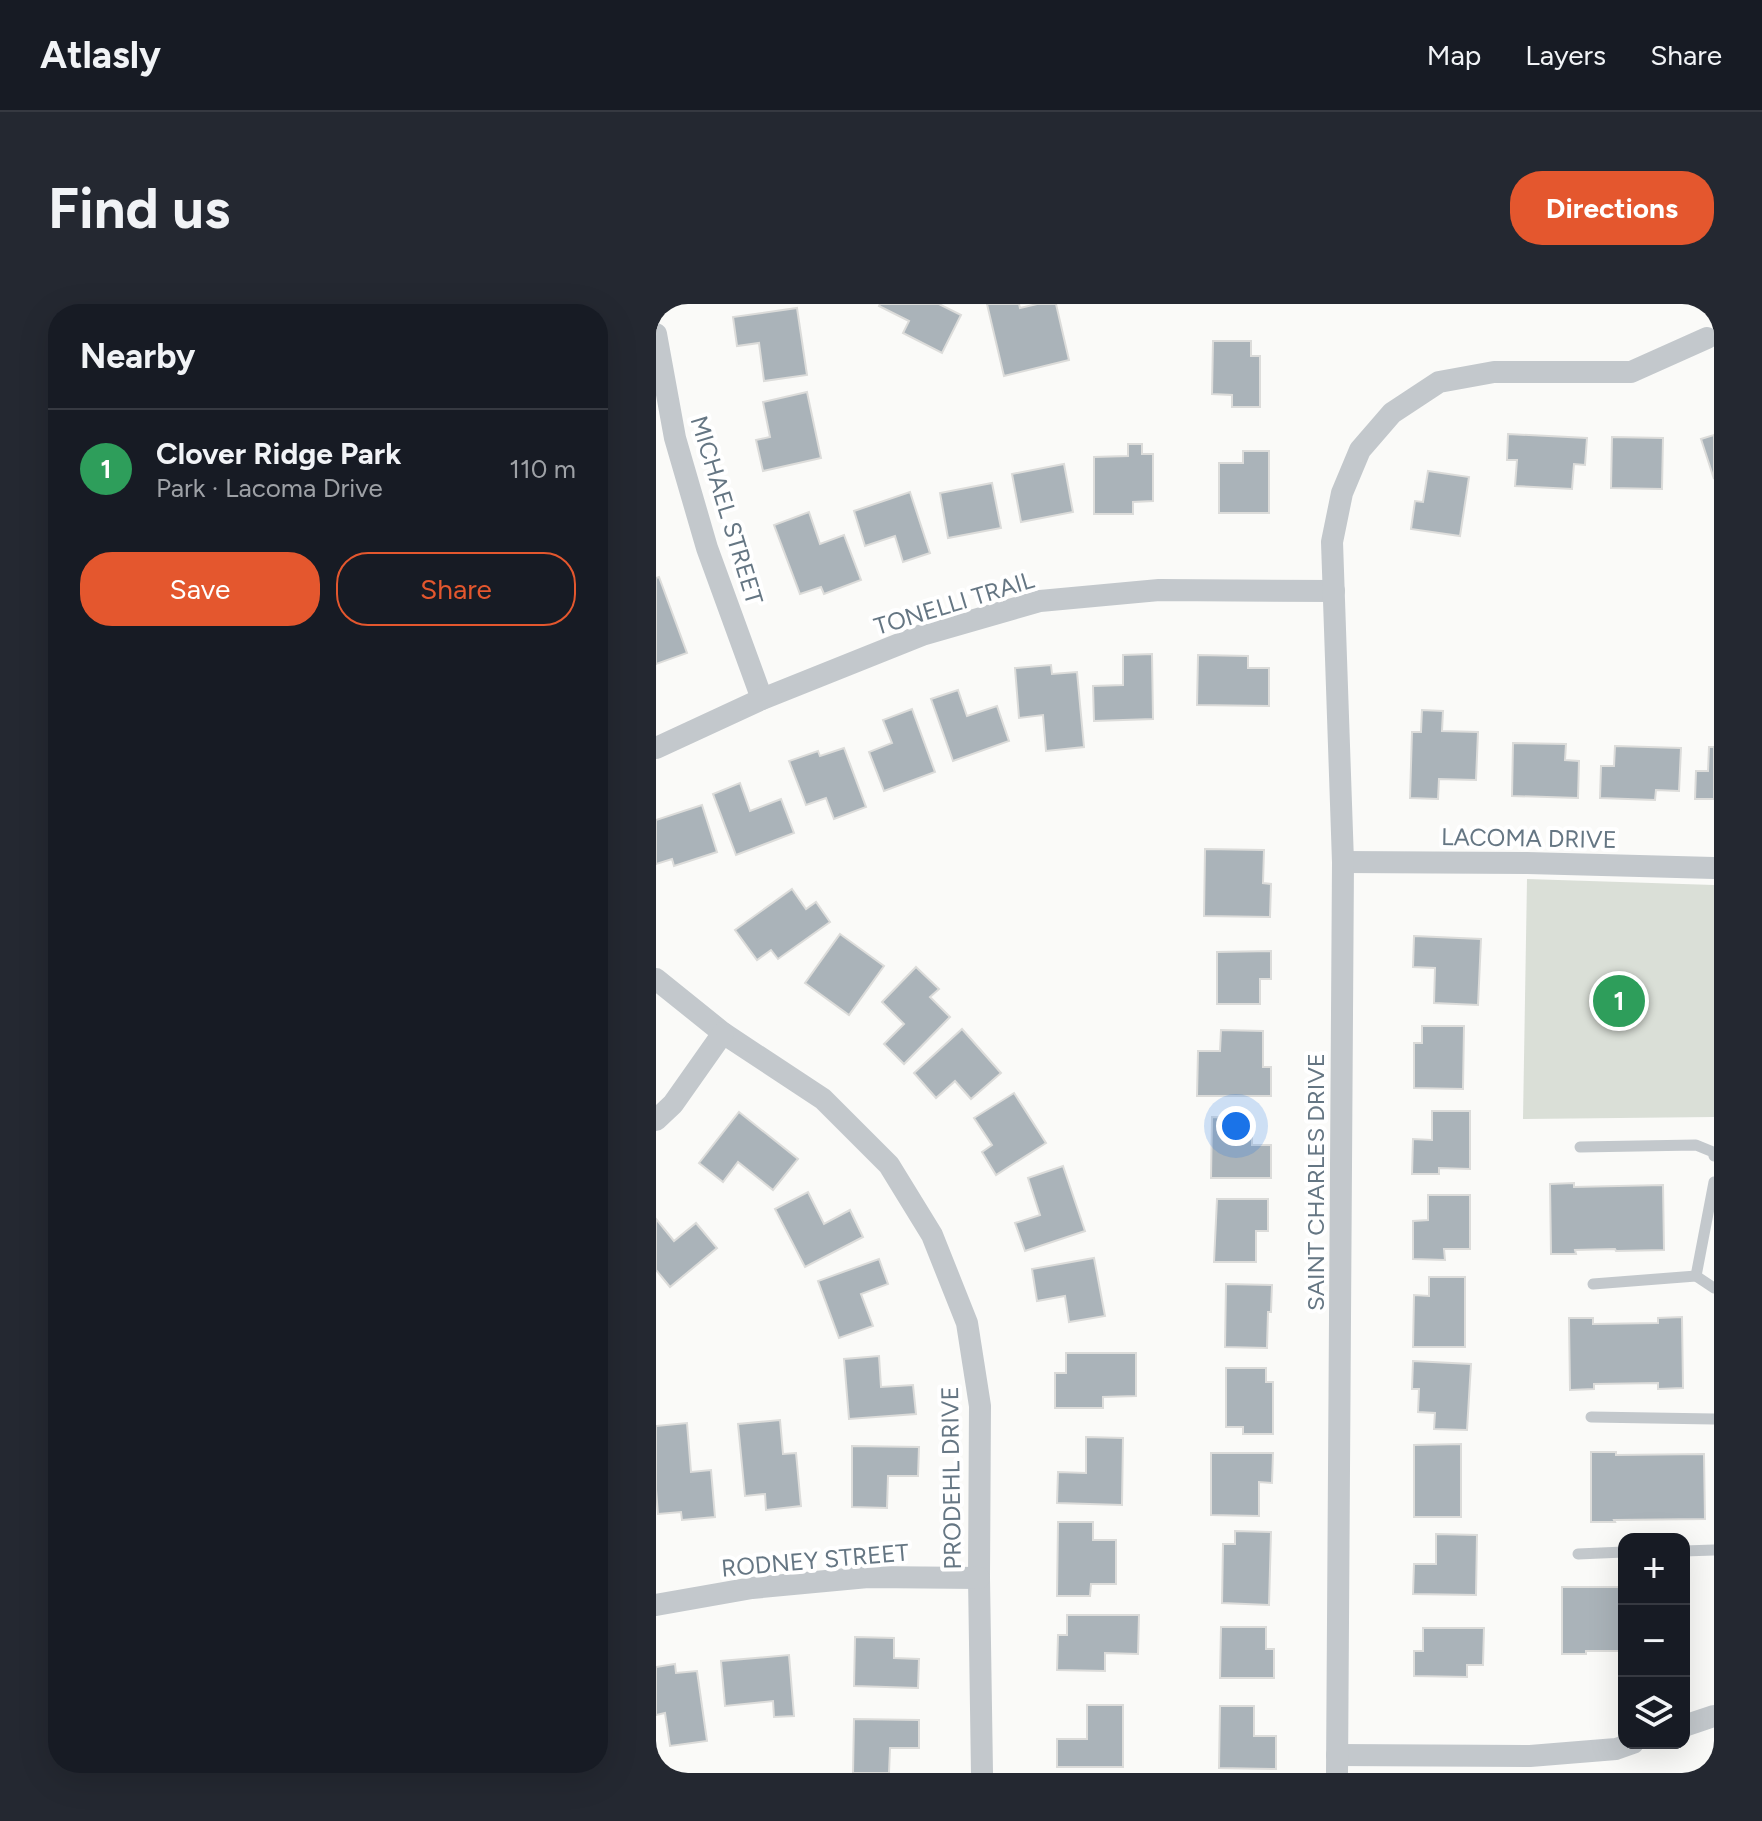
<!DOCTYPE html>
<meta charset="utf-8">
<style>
:root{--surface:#171b24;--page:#242831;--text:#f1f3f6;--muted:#9ea1a6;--line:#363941;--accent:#e4572e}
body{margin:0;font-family:Figtree,sans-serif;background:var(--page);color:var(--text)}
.controls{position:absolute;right:24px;bottom:24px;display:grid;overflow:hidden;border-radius:16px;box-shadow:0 8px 32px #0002}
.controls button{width:72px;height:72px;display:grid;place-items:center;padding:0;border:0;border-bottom:2px solid var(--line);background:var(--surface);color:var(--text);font:40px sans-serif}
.you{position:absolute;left:580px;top:822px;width:28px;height:28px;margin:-20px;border:6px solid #fff;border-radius:50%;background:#1a73e8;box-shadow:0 0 0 12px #1a73e833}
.badge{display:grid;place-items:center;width:52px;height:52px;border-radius:50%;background:var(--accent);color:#fff;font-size:26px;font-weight:700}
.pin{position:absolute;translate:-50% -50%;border:4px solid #fff;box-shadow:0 2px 8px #0006}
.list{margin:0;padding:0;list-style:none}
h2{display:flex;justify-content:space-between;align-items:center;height:104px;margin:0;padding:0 32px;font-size:34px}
h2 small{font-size:26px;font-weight:400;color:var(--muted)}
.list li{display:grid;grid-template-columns:52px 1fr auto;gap:24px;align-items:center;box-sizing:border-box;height:120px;padding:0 32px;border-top:2px solid var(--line)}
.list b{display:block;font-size:30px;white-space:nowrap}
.list p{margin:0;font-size:26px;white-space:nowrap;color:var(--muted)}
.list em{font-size:26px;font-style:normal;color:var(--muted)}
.actions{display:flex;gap:16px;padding:24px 32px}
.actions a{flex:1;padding:18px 0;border:2px solid var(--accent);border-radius:32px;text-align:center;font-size:28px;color:var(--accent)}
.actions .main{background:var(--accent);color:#fff}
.icon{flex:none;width:44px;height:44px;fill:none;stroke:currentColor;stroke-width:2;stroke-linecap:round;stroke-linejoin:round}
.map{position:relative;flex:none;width:1058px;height:1469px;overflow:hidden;border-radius:32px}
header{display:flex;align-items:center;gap:48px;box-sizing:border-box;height:112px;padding:0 40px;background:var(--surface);border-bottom:2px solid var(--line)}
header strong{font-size:38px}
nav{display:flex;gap:44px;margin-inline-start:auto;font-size:28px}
.intro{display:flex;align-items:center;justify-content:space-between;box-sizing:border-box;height:192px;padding:0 48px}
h1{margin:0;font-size:56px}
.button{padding:20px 36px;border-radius:32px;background:var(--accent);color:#fff;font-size:28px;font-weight:700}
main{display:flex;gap:48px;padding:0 48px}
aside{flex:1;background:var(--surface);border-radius:32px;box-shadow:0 8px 32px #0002}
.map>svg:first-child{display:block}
.green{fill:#dadfd7}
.building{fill:#aab3b9;stroke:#dcdcda;stroke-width:2}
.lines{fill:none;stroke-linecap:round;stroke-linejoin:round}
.service{stroke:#c3c8cc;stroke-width:11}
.minor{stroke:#c3c8cc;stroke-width:22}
.labels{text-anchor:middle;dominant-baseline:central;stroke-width:8;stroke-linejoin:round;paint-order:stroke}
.street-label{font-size:24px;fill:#657683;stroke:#fff}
</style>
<header>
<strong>Atlasly</strong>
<nav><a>Map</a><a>Layers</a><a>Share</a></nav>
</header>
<div class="intro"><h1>Find us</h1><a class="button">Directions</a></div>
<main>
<aside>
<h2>Nearby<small></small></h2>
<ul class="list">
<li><span class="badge" style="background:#2e9e5b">1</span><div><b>Clover Ridge Park</b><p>Park · Lacoma Drive</p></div><em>110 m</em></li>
</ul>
<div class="actions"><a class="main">Save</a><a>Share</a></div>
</aside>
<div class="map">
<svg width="1058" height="1469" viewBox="0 0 1058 1469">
<rect width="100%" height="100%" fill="#fafaf8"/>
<path class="green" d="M 871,575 L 1058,581 L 1058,813 L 867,815 Z"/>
<g class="building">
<path d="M 224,0 L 283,0 L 305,11 L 286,49 L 247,29 L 253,17 L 223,2 Z"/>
<path d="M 331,0 L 363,0 L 364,4 L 381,0 L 400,0 L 413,56 L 348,72 Z"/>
<path d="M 141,4 L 151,71 L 108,77 L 103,39 L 81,42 L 77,13 Z"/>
<path d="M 557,37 L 595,37 L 595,52 L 604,52 L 604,103 L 576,103 L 576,91 L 556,90 Z"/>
<path d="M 151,88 L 165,154 L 107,167 L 100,136 L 114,133 L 107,98 Z"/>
<path d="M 852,130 L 931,134 L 929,161 L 918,160 L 916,185 L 859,182 L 861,156 L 851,156 Z"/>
<path d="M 1058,131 L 1058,175 L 1045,135 Z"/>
<path d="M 956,133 L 1007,134 L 1006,185 L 955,184 Z"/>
<path d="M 472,140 L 486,140 L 486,150 L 497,150 L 497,197 L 477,198 L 477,210 L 438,210 L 438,153 L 472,152 Z"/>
<path d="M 587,147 L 613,147 L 613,209 L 563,209 L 563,159 L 587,159 Z"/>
<path d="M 408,160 L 417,208 L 365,218 L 356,170 Z"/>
<path d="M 772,167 L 813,173 L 804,232 L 755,225 L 759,197 L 767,198 Z"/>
<path d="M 336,179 L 345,224 L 292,234 L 284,189 Z"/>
<path d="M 254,188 L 274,249 L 247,258 L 239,232 L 209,242 L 198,207 Z"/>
<path d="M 153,208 L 164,240 L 188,231 L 205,276 L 168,290 L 165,283 L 144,290 L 118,221 Z"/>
<path d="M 3,273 L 31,349 L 0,360 L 0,274 Z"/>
<path d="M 496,350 L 497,415 L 438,417 L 437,382 L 467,381 L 467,351 Z"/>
<path d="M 542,351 L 592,352 L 592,364 L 613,364 L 613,402 L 541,401 Z"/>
<path d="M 395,361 L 396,370 L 421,368 L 428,443 L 390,447 L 387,411 L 363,414 L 359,364 Z"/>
<path d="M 302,386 L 311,412 L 341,402 L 353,437 L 297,457 L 275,395 Z"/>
<path d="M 256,405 L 279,468 L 228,487 L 213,448 L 236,439 L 227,416 Z"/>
<path d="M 766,406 L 787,407 L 786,427 L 822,428 L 820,476 L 783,475 L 782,495 L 754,494 L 756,428 L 765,428 Z"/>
<path d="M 857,439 L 910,440 L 909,456 L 923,457 L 922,494 L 856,492 Z"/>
<path d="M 959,442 L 1025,444 L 1023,487 L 1000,486 L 999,496 L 944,494 L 945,462 L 958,462 Z"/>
<path d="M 1053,443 L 1058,443 L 1058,495 L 1039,495 L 1040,467 L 1052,467 Z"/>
<path d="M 188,444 L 210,503 L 178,515 L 170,494 L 150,501 L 133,457 L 162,447 L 164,452 Z"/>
<path d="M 84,479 L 94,507 L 125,495 L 138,529 L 80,551 L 57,490 Z"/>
<path d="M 46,501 L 61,548 L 18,562 L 16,555 L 0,560 L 0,516 Z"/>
<path d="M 549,545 L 608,546 L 607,579 L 615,580 L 614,613 L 548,612 Z"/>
<path d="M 136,585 L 150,605 L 160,598 L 174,618 L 122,655 L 115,646 L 101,656 L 79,626 Z"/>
<path d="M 184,630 L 228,662 L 193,711 L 149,679 Z"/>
<path d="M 758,632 L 825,635 L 822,701 L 778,699 L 779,664 L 757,663 Z"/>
<path d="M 615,647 L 615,675 L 604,675 L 604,700 L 561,700 L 561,648 Z"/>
<path d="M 260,663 L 283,685 L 274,693 L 294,713 L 248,760 L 228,740 L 248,720 L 226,698 Z"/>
<path d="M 766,722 L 808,722 L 807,785 L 758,784 L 758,739 L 766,739 Z"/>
<path d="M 306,725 L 345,769 L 315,795 L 299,777 L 280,794 L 258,769 Z"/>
<path d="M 565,726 L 607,727 L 607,763 L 615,763 L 615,792 L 541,792 L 542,747 L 564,747 Z"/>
<path d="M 358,789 L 390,839 L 340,871 L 326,848 L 336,841 L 318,814 Z"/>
<path d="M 776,807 L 814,807 L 814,865 L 783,864 L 783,870 L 756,870 L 757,835 L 776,836 Z"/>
<path d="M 83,808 L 142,855 L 117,886 L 82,858 L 67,878 L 43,859 Z"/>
<path d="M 556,813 L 596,814 L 596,841 L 615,841 L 615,874 L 555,874 Z"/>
<path d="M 407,862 L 429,927 L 369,947 L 359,919 L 384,911 L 372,874 Z"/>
<path d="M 918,879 L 918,883 L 1007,881 L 1008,946 L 960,947 L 959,945 L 919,946 L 920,950 L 895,950 L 894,880 Z"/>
<path d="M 152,888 L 168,920 L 194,906 L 207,933 L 149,963 L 119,905 Z"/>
<path d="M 772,891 L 814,891 L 814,945 L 788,945 L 789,956 L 757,955 L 757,917 L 772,916 Z"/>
<path d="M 561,895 L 612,895 L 612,927 L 600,927 L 600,958 L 558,958 Z"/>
<path d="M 0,915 L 18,937 L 40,919 L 61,944 L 14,983 L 0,966 Z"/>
<path d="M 438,954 L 449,1012 L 413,1018 L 409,992 L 381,997 L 376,965 Z"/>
<path d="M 223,955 L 232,980 L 205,990 L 217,1022 L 183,1034 L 162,977 Z"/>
<path d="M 773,973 L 809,973 L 809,1043 L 757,1043 L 758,991 L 773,992 Z"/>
<path d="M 570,980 L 616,981 L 615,1008 L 612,1008 L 611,1044 L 569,1043 Z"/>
<path d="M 1026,1013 L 1027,1084 L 1002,1085 L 1002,1079 L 938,1080 L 938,1085 L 914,1086 L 913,1014 L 937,1014 L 937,1020 L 1002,1019 L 1002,1014 Z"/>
<path d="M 410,1049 L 480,1049 L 480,1092 L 447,1093 L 447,1104 L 399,1104 L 399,1069 L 410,1069 Z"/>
<path d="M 223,1052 L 225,1083 L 257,1081 L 260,1110 L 193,1115 L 188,1055 Z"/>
<path d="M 757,1057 L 815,1060 L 811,1126 L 778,1125 L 779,1109 L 762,1108 L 763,1085 L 756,1085 Z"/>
<path d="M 570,1064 L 610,1064 L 610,1078 L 617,1078 L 617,1130 L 587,1130 L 587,1123 L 570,1123 Z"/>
<path d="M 124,1116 L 127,1150 L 140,1149 L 145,1202 L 110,1206 L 109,1190 L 89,1192 L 82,1120 Z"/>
<path d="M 31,1119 L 35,1168 L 55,1166 L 59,1213 L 26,1216 L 25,1208 L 2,1210 L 0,1186 L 0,1122 Z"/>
<path d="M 430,1133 L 467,1134 L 466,1201 L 401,1199 L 402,1168 L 430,1169 Z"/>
<path d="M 805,1140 L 805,1213 L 758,1213 L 758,1141 Z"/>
<path d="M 196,1142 L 263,1143 L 262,1172 L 232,1172 L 231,1204 L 196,1203 Z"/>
<path d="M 935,1148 L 960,1148 L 960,1151 L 1048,1150 L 1049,1215 L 958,1216 L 959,1218 L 935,1218 Z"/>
<path d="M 555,1149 L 617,1149 L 616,1179 L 603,1178 L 603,1212 L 555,1211 Z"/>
<path d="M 402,1218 L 437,1218 L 437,1236 L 460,1236 L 460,1280 L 435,1280 L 434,1292 L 401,1292 Z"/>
<path d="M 579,1227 L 615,1228 L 613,1301 L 566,1299 L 567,1240 L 579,1240 Z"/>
<path d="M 780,1230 L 821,1231 L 820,1291 L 757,1290 L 758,1260 L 780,1260 Z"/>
<path d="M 906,1283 L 968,1283 L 968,1347 L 930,1347 L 930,1350 L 906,1350 Z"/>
<path d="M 411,1311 L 483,1311 L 482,1350 L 449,1349 L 449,1367 L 401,1366 L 402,1331 L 411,1331 Z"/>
<path d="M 565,1323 L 610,1323 L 610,1345 L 618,1345 L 618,1374 L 564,1374 Z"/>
<path d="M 767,1324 L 828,1324 L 827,1361 L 811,1361 L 811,1373 L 758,1372 L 758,1347 L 767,1347 Z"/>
<path d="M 199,1333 L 238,1334 L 238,1354 L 263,1355 L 262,1384 L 198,1382 Z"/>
<path d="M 133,1351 L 138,1412 L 118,1413 L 117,1397 L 69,1402 L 65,1357 Z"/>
<path d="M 19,1360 L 20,1369 L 41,1367 L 51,1437 L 14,1442 L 9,1409 L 0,1411 L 0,1363 Z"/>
<path d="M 431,1401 L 467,1401 L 467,1463 L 401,1463 L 401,1435 L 431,1435 Z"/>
<path d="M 564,1402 L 598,1402 L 598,1432 L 620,1432 L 620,1465 L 563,1464 Z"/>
<path d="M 198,1415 L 263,1416 L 263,1444 L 234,1444 L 233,1469 L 197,1469 Z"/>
</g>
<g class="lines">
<g class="service">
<path d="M 924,843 L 1040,841 L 1057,848 L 1058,852"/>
<path d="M 1040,972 L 1058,878"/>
<path d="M 937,980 L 1040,972 L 1058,984"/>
<path d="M 935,1113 L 1058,1115"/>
<path d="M 1028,1247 L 1058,1246"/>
<path d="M 922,1250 L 968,1248"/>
</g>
<g class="minor">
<path d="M 0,30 L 19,134 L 51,244 L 106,395"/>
<path d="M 0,444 L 106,395 L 266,331 L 384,297 L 503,286 L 678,287"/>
<path d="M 687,558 L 871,559 L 1058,564"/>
<path d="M 0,675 L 67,729 L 167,795 L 233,861 L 276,931 L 311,1019 L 324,1102 L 323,1274 L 326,1469"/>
<path d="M 0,816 L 17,800 L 67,729"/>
<path d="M 0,1301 L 96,1284 L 212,1273 L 323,1274"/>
<path d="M 1028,1422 L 1058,1412"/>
<path d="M 681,1451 L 874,1452 L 960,1445 L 977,1439"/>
<path d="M 681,1469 L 687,558 L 676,238 L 686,189 L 704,146 L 736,109 L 783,78 L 838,68 L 975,68 L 1051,34"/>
</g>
</g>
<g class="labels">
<g class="street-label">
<text transform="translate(71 206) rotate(73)">MICHAEL STREET</text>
<text transform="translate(298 299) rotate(-17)">TONELLI TRAIL</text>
<text transform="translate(873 534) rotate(1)">LACOMA DRIVE</text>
<text transform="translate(659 878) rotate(-90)">SAINT CHARLES DRIVE</text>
<text transform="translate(295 1174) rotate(-91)">PRODEHL DRIVE</text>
<text transform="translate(159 1256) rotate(-5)">RODNEY STREET</text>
</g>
</g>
</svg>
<div class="controls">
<button>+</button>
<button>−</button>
<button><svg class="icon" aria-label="layers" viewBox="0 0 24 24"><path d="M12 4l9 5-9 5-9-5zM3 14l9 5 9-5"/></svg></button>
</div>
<div class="you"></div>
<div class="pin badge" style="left:963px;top:697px;background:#2e9e5b">1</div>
</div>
</main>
